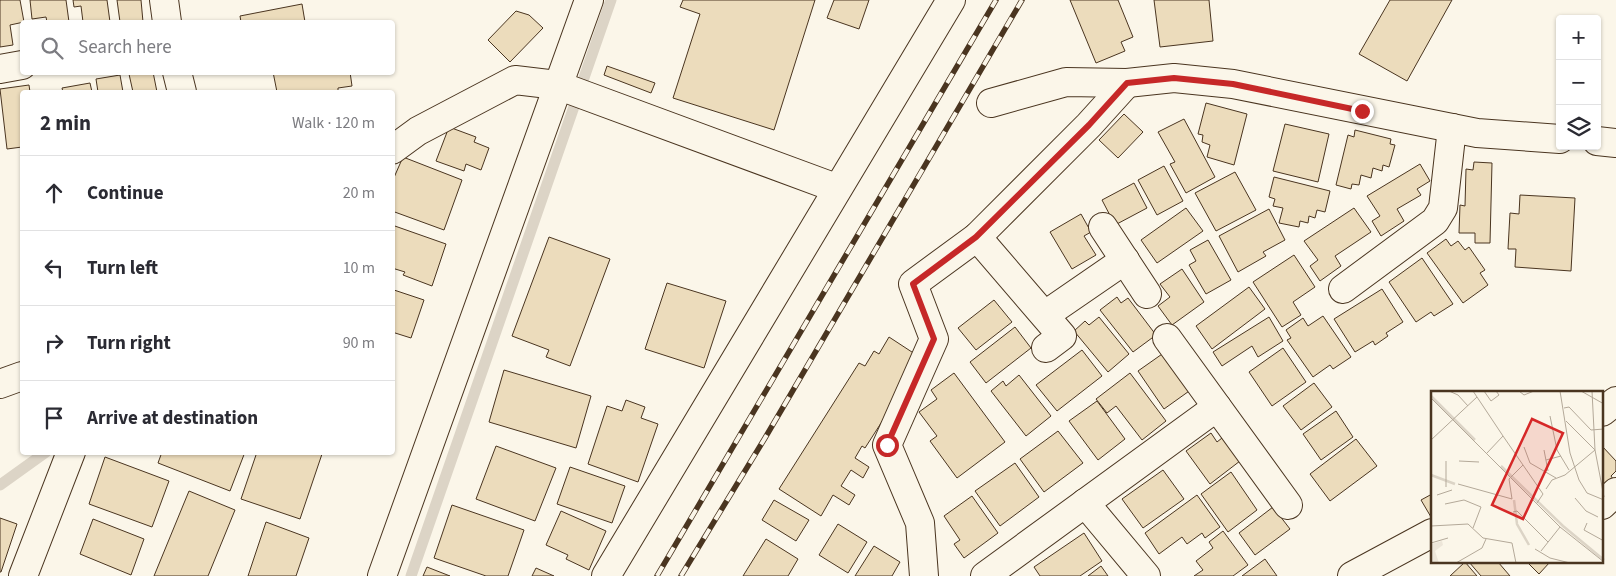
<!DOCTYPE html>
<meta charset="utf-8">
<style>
:root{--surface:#fff;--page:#f7f7f7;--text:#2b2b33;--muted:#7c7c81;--line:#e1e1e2}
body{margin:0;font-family:"Source Sans 3",sans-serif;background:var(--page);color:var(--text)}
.controls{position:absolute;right:15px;top:15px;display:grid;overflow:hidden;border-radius:5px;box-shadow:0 1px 4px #0004}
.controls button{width:45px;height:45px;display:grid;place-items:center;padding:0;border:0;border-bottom:1px solid var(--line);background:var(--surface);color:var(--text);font:25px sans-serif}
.stop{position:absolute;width:15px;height:15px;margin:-11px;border:4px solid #c62828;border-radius:50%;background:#fff}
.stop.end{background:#c62828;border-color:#fff;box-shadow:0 1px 5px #0008}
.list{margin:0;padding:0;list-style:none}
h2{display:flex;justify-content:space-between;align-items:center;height:65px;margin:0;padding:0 20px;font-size:21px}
h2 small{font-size:16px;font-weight:400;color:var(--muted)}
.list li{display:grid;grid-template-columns:32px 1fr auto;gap:15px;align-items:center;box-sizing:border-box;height:75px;padding:0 20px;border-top:1px solid var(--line)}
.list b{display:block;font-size:19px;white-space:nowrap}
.list em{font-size:16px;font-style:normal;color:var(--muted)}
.icon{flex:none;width:28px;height:28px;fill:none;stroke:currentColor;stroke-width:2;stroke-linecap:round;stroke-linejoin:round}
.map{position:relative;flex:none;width:1616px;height:576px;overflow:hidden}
.search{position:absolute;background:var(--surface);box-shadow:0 1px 4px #0004;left:20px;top:20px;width:375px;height:55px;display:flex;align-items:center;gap:12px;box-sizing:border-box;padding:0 18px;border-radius:5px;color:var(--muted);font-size:19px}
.panel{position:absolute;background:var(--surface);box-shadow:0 1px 4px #0004;left:20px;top:90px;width:375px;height:365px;border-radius:5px}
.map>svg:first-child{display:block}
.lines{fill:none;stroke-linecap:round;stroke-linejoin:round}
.stream{stroke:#dcd4c6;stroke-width:11}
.building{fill:#ecdcbc;stroke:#4a3520}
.minor-casing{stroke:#4a3520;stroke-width:30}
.minor{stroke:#fbf6e9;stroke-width:28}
.rail-casing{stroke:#4a3520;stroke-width:5.5}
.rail{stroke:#fbf6e9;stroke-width:4;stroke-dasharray:11;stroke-linecap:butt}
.route{stroke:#c62828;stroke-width:6}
.inset-river{fill:none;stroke:#dcd4c6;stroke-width:2.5}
.inset-road{fill:none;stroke:#b4a999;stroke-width:1}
.view{fill:#d62828;fill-opacity:0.15;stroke:#d62828;stroke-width:2.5}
.inset-edge{fill:none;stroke:#4a3520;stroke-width:2.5}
</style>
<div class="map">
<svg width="1616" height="576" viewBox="0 0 1616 576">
<rect width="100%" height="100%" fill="#fbf6e9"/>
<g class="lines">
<g class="stream">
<path d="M 0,485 L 46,452"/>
<path d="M 411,576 L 611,0"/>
</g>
</g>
<g class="building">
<path d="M 0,0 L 20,0 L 24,22 L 10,25 L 13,45 L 0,47 Z"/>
<path d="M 30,0 L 66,0 L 69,22 L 47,22 L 46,17 L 32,19 Z"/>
<path d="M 73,0 L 107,0 L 110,22 L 83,22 L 81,6 L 74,7 Z"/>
<path d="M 117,0 L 141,0 L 143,22 L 120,22 Z"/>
<path d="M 683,0 L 815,0 L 774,130 L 673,98 L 700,14 L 680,7 Z"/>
<path d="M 834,0 L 869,0 L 859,29 L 827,18 Z"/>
<path d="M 1070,0 L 1118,0 L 1133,37 L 1121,42 L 1125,51 L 1096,63 Z"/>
<path d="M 1154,0 L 1209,0 L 1213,41 L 1160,47 Z"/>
<path d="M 1390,0 L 1452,0 L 1407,81 L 1359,54 Z"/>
<path d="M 302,4 L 305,22 L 241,22 L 240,16 Z"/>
<path d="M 516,11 L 529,15 L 543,28 L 510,62 L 488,40 Z"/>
<path d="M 607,66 L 655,83 L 651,93 L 604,75 Z"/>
<path d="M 140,72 L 153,72 L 157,92 L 133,92 L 129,74 Z"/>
<path d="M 273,72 L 350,72 L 352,86 L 338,88 L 338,92 L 277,92 Z"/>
<path d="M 120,75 L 123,92 L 98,92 L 96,79 Z"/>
<path d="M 90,83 L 92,92 L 63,92 L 62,88 Z"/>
<path d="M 29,85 L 30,92 L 22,92 L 22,147 L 7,149 L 0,89 Z"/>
<path d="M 1206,103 L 1247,114 L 1234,165 L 1207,157 L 1210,145 L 1202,142 L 1203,135 L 1198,134 Z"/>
<path d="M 1124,114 L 1143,132 L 1118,158 L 1099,140 Z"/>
<path d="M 1184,119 L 1215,177 L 1186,193 L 1170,164 L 1175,162 L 1158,132 Z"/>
<path d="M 1285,124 L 1329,134 L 1318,182 L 1273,171 Z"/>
<path d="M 449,127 L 476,137 L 474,142 L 489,148 L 481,170 L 466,164 L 464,171 L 436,161 Z"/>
<path d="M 1355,130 L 1391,139 L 1390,144 L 1395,145 L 1389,167 L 1383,165 L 1382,171 L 1373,168 L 1371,178 L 1361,175 L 1359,185 L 1352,184 L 1351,189 L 1336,185 L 1348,135 L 1354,137 Z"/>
<path d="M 403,157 L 462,180 L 444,230 L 392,211 L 392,182 Z"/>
<path d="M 1474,162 L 1492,163 L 1490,243 L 1475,243 L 1475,233 L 1459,233 L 1460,205 L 1465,206 L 1466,169 L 1473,170 Z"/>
<path d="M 1420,164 L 1430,181 L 1417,189 L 1421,195 L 1397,209 L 1404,221 L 1381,236 L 1372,221 L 1380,216 L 1367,196 Z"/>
<path d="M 1164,166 L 1183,201 L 1157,215 L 1138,180 Z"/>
<path d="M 1235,172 L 1256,210 L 1216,231 L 1195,193 Z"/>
<path d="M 1274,177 L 1330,191 L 1325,212 L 1317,210 L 1315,218 L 1309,216 L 1308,223 L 1300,221 L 1299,227 L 1279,223 L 1283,208 L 1273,206 L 1275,199 L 1269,197 Z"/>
<path d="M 1134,183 L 1147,208 L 1115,225 L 1102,200 Z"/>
<path d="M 1520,195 L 1575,198 L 1571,271 L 1515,267 L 1516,249 L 1508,249 L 1510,213 L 1519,214 Z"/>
<path d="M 1186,208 L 1203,231 L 1157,263 L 1141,240 Z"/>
<path d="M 1354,208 L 1371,232 L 1335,256 L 1341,266 L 1320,281 L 1310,266 L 1318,260 L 1304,241 Z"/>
<path d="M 1269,209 L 1285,240 L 1263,252 L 1266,256 L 1238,272 L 1219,236 Z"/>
<path d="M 1081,214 L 1091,232 L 1084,236 L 1096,255 L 1072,269 L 1050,232 Z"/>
<path d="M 392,225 L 446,244 L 432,286 L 403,275 L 405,272 L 392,268 Z"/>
<path d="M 549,237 L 610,259 L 570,366 L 546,357 L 549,350 L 512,336 Z"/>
<path d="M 1446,239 L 1451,246 L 1458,241 L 1465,250 L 1469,247 L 1485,270 L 1480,273 L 1488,285 L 1463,303 L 1427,253 Z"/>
<path d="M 1208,240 L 1231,280 L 1206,294 L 1189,265 L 1196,261 L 1190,250 Z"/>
<path d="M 1294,255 L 1315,287 L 1293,302 L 1301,315 L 1282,327 L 1253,282 Z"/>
<path d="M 1422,258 L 1453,304 L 1434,316 L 1431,312 L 1416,322 L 1389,282 Z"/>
<path d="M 1182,269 L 1204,302 L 1172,325 L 1158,306 L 1170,297 L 1160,284 Z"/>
<path d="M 667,283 L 726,301 L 704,368 L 645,349 Z"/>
<path d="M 1249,287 L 1265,309 L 1212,349 L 1196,326 Z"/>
<path d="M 1382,289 L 1403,322 L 1386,333 L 1388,336 L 1375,345 L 1373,341 L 1355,352 L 1334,319 Z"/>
<path d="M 394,290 L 424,300 L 411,338 L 392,332 Z"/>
<path d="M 1117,297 L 1121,303 L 1128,298 L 1156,335 L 1133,352 L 1100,310 Z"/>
<path d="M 994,300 L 1012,322 L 976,350 L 958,328 Z"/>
<path d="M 1323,316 L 1351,357 L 1333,369 L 1330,365 L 1313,377 L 1287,340 L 1291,338 L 1286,330 L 1303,318 L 1308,326 Z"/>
<path d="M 1099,317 L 1129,354 L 1108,372 L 1074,331 L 1085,321 L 1089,325 Z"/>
<path d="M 1269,317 L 1283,341 L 1258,357 L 1252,346 L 1222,366 L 1213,352 Z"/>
<path d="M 1015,327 L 1031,348 L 986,383 L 970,362 Z"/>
<path d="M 889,337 L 918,356 L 897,389 L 901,392 L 865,448 L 862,446 L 855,458 L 869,467 L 863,478 L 851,470 L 841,486 L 855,495 L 849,505 L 833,495 L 821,516 L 779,489 L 859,363 L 865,366 L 874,351 L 879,354 Z"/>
<path d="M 1283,348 L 1306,382 L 1272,406 L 1249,372 Z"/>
<path d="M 1082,350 L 1102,376 L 1057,411 L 1036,385 Z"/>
<path d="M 1165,352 L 1192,389 L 1164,409 L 1138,371 Z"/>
<path d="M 504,370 L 591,396 L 576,448 L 489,422 Z"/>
<path d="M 954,373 L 1005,442 L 957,478 L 930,441 L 937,436 L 919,412 L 937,399 L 931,390 Z"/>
<path d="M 1130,373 L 1166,421 L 1142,440 L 1116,406 L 1107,413 L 1096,399 Z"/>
<path d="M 1019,375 L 1051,416 L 1026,436 L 991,391 L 1003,381 L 1006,386 Z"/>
<path d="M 1314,383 L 1332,407 L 1301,430 L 1283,406 Z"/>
<path d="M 626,400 L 645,407 L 641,418 L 658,424 L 638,482 L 588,464 L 607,406 L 622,411 Z"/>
<path d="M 1097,401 L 1125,439 L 1098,460 L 1069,421 Z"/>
<path d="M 1336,411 L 1353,437 L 1321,460 L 1303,434 Z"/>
<path d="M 1058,431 L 1083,463 L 1044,492 L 1020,459 Z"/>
<path d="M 1211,433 L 1217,442 L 1222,438 L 1240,461 L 1210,484 L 1186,451 Z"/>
<path d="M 1356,439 L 1377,466 L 1330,501 L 1310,474 Z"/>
<path d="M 496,446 L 556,468 L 535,521 L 476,499 Z"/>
<path d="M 1602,446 L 1616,461 L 1616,471 L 1611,476 L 1615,482 L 1602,494 Z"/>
<path d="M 162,452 L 245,452 L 230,491 L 158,463 Z"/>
<path d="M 257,452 L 316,452 L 322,454 L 300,519 L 241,499 Z"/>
<path d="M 105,457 L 169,481 L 152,527 L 89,504 Z"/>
<path d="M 1015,463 L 1039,497 L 1000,526 L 975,491 Z"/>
<path d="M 570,467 L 625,486 L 612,523 L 557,504 Z"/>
<path d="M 1163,470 L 1184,499 L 1143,528 L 1122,499 Z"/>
<path d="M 1231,472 L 1257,510 L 1228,532 L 1201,494 Z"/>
<path d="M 189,491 L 235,510 L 208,576 L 154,576 Z"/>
<path d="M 1432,494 L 1432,516 L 1431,517 L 1421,500 Z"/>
<path d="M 1197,495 L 1220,527 L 1205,538 L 1202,533 L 1187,544 L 1182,537 L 1159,554 L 1145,533 Z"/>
<path d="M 972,496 L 998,533 L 964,558 L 954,544 L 960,540 L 944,516 Z"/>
<path d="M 774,500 L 809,520 L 796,541 L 762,520 Z"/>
<path d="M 452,505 L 524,530 L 508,576 L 486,576 L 434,558 Z"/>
<path d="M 1273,507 L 1290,529 L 1255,555 L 1239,533 Z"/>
<path d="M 561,511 L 606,531 L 589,570 L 566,559 L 568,555 L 546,545 Z"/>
<path d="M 0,518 L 17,524 L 1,572 L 0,572 Z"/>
<path d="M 93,519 L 144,539 L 131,575 L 80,554 Z"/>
<path d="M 266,522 L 309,538 L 296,576 L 248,576 Z"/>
<path d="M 838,524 L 867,542 L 848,573 L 819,555 Z"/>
<path d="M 1223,531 L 1248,565 L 1233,576 L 1194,576 L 1203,570 L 1196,561 L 1213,548 L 1209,542 Z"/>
<path d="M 1084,533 L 1102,561 L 1080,576 L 1040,576 L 1034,567 Z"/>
<path d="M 766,539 L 798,559 L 788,576 L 743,576 Z"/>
<path d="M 874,546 L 900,562 L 892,576 L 855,576 Z"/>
<path d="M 1265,559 L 1277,576 L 1242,576 Z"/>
<path d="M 1465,562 L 1477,576 L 1450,576 Z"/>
<path d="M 1469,562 L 1498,562 L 1510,576 L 1481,576 Z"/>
<path d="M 1527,562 L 1550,562 L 1539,574 Z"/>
<path d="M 1101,566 L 1108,576 L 1088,576 Z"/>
<path d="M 427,567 L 450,576 L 423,576 Z"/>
<path d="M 536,568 L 554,576 L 532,576 Z"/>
</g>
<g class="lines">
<g class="minor-casing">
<g id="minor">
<path d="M 164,0 L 167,22"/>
<path d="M 0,69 L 22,65"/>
<path d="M 177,72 L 182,92"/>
<path d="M 991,103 L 1066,82 L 1127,83 L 1174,78 L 1233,84 L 1477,133 L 1560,139"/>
<path d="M 1597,141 L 1616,143"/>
<path d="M 392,150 L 418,131 L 515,80 L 557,85 L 836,188"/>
<path d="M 1103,227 L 1147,294"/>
<path d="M 977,237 L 1062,336 L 1046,348"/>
<path d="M 1343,289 L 1435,221 L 1443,208 L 1452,128"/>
<path d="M 1045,315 L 1125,260"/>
<path d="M 1167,338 L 1288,505"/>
<path d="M 0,384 L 22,376"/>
<path d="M 1602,412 L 1616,401"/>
<path d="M 1085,503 L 1146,576"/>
<path d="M 1602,505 L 1616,492"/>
<path d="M 23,576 L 71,452"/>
<path d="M 382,576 L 589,0"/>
<path d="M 606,576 L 951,0"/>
<path d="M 924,576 L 920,523 L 887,445 L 934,339 L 913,284 L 977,237 L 1089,125 L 1127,83"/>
<path d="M 985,576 L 1217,407"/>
<path d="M 1352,576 L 1432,533"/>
</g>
</g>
<use href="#minor" class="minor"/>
<g class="rail-casing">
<g id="rail">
<path d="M 657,576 L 996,0"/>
<path d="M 681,576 L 765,438 L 1022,0"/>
</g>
</g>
<use href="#rail" class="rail"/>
</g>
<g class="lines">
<path class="route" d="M 887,445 L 934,339 L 913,284 L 976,237 L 1089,125 L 1127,83 L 1174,78 L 1233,84 L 1362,111"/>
</g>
<g transform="translate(1431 391)">
<rect width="172" height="172" fill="#fbf6e9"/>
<path d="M 11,150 L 12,154 L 4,160 L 8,172 L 0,172 L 0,153 Z" fill="#ede6d9"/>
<path class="inset-river" d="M 0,5 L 44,49M 70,75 L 132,135 L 173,169M 0,84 L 24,93M 83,109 L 86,133 L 98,154"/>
<path class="inset-road" d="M 18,0 L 27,4 L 37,15M 42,0 L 72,45M 53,0 L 60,10 L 68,4 L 65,0M 88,0 L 93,4 L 103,0M 129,0 L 139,62 L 148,89 L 156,102 L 173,109M 150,0 L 173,13M 161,0 L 164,59 L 173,106M 0,7 L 129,136 L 173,171M 133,17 L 138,16 L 160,39 L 173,38M 119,25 L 126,59 L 138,79M 0,49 L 46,6M 93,56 L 99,72 L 125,87M 113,59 L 117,80M 56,62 L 72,45 L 112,103 L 106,112M 115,69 L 130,65M 28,70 L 48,71M 27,93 L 81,108 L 78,88 L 92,74M 15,96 L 15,70M 115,98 L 121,89 L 134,84 L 164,59 L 135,30M 6,104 L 21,99M 144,107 L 155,120 L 167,126M 14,113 L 33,109 L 50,116 L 42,137M 82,121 L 86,120 L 117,151M 156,132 L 153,139 L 173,150M 0,135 L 37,133 L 52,147 L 81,152 L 85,172M 0,152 L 17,147M 104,158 L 119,167 L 139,172M 110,160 L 129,136M 25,172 L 51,157 L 55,148"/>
<path class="view" d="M 101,28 L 132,42 L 92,128 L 61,114 Z"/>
<rect width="172" height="172" class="inset-edge"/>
</g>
</svg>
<div class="controls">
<button>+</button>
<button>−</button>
<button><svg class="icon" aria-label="layers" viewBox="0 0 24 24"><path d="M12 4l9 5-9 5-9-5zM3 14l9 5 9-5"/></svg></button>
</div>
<div class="stop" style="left:887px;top:445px"></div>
<div class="stop end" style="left:1362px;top:111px"></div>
<div class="search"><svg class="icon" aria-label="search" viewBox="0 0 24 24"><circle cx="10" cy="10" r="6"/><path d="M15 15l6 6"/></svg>Search here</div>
<section class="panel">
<h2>2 min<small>Walk · 120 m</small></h2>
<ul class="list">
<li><svg class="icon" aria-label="ahead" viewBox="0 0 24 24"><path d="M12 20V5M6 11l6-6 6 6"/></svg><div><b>Continue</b></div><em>20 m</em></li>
<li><svg class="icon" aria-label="left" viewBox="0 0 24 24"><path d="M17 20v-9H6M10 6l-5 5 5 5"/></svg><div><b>Turn left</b></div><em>10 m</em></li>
<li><svg class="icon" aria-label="right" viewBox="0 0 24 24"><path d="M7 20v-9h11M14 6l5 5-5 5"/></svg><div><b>Turn right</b></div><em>90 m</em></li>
<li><svg class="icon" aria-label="arrive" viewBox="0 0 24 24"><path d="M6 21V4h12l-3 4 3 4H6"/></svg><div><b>Arrive at destination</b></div></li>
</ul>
</section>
</div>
